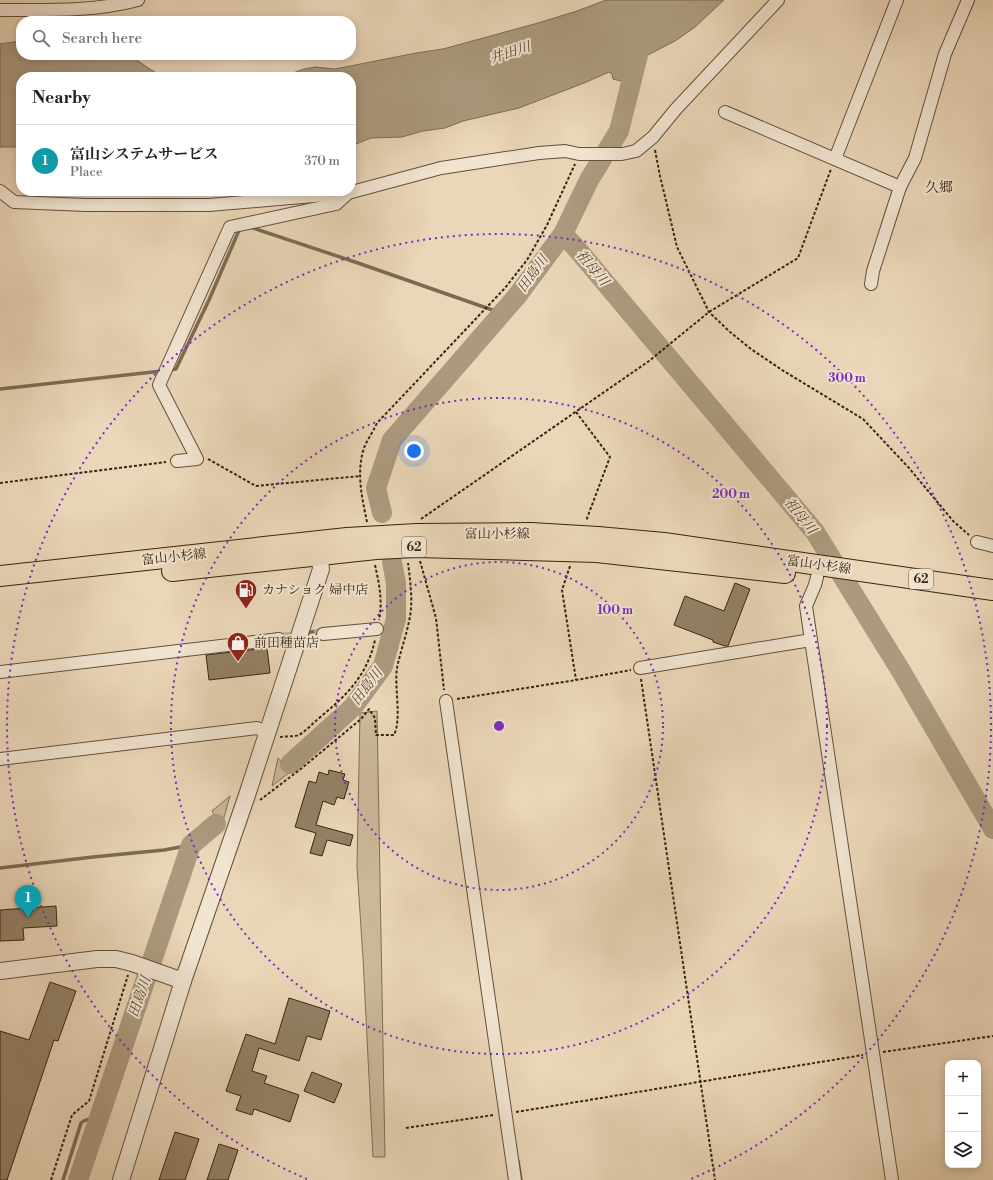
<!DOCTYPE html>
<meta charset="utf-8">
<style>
:root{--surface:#fff;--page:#f2f2f2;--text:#202124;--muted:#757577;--line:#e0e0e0;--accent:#8f2418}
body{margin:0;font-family:"Libre Bodoni","Noto Serif JP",serif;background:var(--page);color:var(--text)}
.controls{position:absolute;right:12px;bottom:12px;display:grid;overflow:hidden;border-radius:8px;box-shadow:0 2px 10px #0003}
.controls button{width:36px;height:36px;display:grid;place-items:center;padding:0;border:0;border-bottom:1px solid var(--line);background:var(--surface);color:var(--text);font:20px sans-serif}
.you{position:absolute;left:414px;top:451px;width:14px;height:14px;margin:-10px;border:3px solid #fff;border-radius:50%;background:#1a73e8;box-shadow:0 0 0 6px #1a73e833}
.badge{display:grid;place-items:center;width:26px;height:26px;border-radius:50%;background:var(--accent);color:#fff;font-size:13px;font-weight:700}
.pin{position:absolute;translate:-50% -33px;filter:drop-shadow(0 1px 2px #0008)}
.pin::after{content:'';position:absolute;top:21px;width:14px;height:12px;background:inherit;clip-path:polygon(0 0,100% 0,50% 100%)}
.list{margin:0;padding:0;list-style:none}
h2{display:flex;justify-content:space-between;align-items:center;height:52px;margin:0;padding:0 16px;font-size:17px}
h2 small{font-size:13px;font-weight:400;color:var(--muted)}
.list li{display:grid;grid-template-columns:26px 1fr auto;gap:12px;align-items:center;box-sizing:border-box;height:72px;padding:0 16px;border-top:1px solid var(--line)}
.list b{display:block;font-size:15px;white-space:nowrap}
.list p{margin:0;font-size:13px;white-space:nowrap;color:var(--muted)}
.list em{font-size:13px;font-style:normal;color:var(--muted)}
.icon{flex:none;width:22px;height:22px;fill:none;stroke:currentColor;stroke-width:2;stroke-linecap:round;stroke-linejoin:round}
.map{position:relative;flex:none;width:993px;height:1180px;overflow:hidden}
.search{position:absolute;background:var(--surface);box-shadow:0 2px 10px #0003;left:16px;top:16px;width:340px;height:44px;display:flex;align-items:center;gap:10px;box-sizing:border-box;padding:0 14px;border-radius:16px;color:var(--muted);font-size:15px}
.panel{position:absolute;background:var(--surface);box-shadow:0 2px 10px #0003;left:16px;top:72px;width:340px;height:124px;border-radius:16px}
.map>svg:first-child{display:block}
.green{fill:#cbb89b;stroke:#806e55}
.water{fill:#ac9a7f;stroke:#7c6b52}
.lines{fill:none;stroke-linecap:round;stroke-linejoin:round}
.stream{stroke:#7c6b52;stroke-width:3.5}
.river{stroke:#ac9a7f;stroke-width:20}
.building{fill:#938167;stroke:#35250f}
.minor-tunnel{stroke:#c6b396;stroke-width:12;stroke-dasharray:12 6;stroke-linecap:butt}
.minor-casing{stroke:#625139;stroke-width:14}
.tertiary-casing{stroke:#625139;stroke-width:18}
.primary-casing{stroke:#35250f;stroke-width:22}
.path{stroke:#35250f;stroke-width:2;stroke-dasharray:3 2;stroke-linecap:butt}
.minor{stroke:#f1e4d1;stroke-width:12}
.tertiary{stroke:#f1e4d1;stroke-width:16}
.primary{stroke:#ead6b8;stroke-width:20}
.ring{fill:none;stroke:#7b2cbf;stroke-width:2;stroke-dasharray:2 4}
.labels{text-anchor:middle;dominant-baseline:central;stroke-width:4;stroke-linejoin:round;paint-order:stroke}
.shield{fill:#f1e4d1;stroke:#6d5e49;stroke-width:1}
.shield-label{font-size:12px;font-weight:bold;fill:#35250f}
.street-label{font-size:13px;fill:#35250f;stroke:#f1e4d1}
.poi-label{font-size:13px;fill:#35250f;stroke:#f1e4d1;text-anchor:start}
.water-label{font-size:14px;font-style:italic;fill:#594831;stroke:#f1e4d1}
.neighbourhood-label{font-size:14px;fill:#35250f;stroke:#f1e4d1}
.centre{fill:#7b2cbf;stroke:#f1e4d1;stroke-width:2}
.ring-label{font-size:12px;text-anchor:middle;font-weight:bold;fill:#7b2cbf;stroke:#f1e4d1;stroke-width:4;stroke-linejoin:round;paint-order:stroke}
</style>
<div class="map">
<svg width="993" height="1180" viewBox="0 0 993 1180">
<rect width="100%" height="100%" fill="#ead6b8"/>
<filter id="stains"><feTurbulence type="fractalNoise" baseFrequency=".005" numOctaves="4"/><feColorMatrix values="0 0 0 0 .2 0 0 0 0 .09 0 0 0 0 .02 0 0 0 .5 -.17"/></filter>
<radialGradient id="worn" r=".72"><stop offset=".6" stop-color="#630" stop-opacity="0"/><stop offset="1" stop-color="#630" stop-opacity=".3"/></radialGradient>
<g class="green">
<path d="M 377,711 L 385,1157 L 373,1157 L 363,958 L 357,867 L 360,713 Z"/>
<path d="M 278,758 L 290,772 L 272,786 Z"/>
<path d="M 230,796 L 221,828 L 212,811 Z"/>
</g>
<g class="water">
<path d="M 606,0 L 724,0 L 695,27 L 675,41 L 642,58 L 638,63 L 629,83 L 613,79 L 612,74 L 609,72 L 584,83 L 519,108 L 463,121 L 445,128 L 423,131 L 402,137 L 371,138 L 351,146 L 351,77 L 282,77 L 304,69 L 316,67 L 335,69 L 416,53 L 443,49 L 538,23 L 577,11 Z"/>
<path d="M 21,41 L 21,55 L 127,55 C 141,61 151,72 165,77 L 21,77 L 21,147 L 0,147 L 0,44 Z"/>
</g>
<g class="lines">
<g class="stream">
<path d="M 250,227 L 358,263 L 501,313"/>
<path d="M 168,370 L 176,369 L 209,300 L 240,228"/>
<path d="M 0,389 L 162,371"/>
<path d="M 305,633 L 323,630"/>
<path d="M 279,636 L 295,634"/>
<path d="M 0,868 L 93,857 L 164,850 L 191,845"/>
<path d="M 518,1161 L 521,1180"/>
<path d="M 63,1180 L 81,1123 C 87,1118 90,1120 98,1121"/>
</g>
<g class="river">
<path d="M 563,234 L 577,249 L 815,532 L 901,671 L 993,829"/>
<path d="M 382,513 L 376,488 L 392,440 L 517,296 L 563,234 L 589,180 L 619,131 L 641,43"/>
<path d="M 290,764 L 353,707 L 383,666 L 396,619 L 396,583 L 392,562"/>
<path d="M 78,1180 L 191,845 L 216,824"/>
</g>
</g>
<g class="building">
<path d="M 735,583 L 750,589 L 728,646 L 725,646 L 713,642 L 713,640 L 674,625 L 685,596 L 724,611 Z"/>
<path d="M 267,648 L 270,673 L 209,680 L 206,655 Z"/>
<path d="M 329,770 L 345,774 L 343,780 L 349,782 L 344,799 L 337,797 L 334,805 L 323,801 L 316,825 L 353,835 L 350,846 L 327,840 L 322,856 L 310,853 L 316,833 L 295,827 L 309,781 L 316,783 L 319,772 L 328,775 Z"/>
<path d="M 56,906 L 57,926 L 23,928 L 24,940 L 0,941 L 0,910 Z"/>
<path d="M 50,982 L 76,991 L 58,1041 L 54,1040 L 7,1180 L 0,1180 L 0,1031 L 29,1040 Z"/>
<path d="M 289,998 L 330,1011 L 321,1040 L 307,1036 L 299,1061 L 259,1048 L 252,1071 L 267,1076 L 264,1083 L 299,1095 L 290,1122 L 254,1109 L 252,1115 L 236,1110 L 241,1096 L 226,1091 L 246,1034 L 275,1044 Z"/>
<path d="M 312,1072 L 342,1084 L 334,1103 L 304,1091 Z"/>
<path d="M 175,1132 L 199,1139 L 185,1180 L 159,1180 Z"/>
<path d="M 219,1144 L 238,1150 L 228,1180 L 207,1180 Z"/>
</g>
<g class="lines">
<path class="minor-tunnel" d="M 279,639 L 323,634"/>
<g class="minor-casing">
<g id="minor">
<path d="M 0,10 C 46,10 93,12 138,0"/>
<path d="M 725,112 L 900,187"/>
<path d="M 835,159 L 897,0"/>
<path d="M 0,191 L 14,202 L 86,205 L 209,205 L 348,193 L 441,168 L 539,153 L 565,151 L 579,154 L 622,154 L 636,151 L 653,137 L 676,109 L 778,0"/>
<path d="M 871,284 L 873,271 L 900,187 L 915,158 L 945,54 L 968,0"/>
<path d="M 177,461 L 197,459 L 159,385 L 230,227 L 336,204 L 348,193"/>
<path d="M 977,542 L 993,546"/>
<path d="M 323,634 L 377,629"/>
<path d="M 811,640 L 892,1180"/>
<path d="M 640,668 L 811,640 L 806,606 L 815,585 L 817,577"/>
<path d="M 0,672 L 279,639"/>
<path d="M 446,701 L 515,1180"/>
<path d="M 0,759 L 257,728 L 268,733"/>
</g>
</g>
<g class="tertiary-casing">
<g id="tertiary">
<path d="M 0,971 L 97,959 L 116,959 L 132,963 L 183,981"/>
<path d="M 121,1180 L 183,981 L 246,798 L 321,569 L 318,544"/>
</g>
</g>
<g class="primary-casing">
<g id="primary">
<path d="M 172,571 L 376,549 L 417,547 L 597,552 L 785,573"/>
<path d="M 0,576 L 347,538 L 417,534 L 531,533 L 598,537 L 664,543 L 993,590"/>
</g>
</g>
<g class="path">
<path d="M 655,150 L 660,176 L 677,247 L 709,312 L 730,332 L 751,349 L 782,370 L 863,419 L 909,468 L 954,522 L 969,535"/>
<path d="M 576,412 L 610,457 L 586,521"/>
<path d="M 208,459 L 256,486 L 360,476"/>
<path d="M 0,483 L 166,462"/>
<path d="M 421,519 L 649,361 L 709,312 L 798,258 L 831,169"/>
<path d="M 367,522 C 362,498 356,472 364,448 C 367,440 373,432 377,423 L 505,288 L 527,260 L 547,225 L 575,164"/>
<path d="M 420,561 L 436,618 L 444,690"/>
<path d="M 375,565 C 379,583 383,601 379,620"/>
<path d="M 570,566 L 562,590 L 576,680"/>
<path d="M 641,679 L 715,1180"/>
<path d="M 457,699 L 576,680 L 631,670"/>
<path d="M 280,737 C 286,736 294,737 299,735 C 306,731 312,724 318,719 C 346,696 367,676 375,640"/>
<path d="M 260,800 L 302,768 L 361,719 L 369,709 L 375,718 L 376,735 L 394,735 C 402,719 394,686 397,668 C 401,648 409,629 411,609 C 412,594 410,578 408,563"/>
<path d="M 883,1052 L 993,1036"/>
<path d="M 516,1112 L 863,1055"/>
<path d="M 406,1128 L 494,1115"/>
<path d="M 51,1180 L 72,1115 L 89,1101 L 128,975"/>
</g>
<use href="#minor" class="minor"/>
<use href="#tertiary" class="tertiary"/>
<use href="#primary" class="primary"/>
</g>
<g class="ring">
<circle cx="499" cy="726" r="164"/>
<circle cx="499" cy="726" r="328"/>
<path d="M307 1179A492 492 0 1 1 691 1179"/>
</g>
<defs>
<g id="fuel-pin" transform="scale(1.15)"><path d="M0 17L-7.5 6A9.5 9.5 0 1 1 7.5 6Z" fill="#8f2418" stroke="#f1e4d1"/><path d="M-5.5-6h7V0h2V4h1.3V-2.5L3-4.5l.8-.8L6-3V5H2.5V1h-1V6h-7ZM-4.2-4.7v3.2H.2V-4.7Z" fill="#fff"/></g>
<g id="shop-pin" transform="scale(1.15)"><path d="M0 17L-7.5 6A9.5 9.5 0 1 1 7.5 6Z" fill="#8f2418" stroke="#f1e4d1"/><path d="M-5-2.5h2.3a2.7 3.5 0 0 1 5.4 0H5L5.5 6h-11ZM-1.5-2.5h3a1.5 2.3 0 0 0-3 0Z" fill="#fff"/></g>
</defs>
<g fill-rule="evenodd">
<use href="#fuel-pin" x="246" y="590"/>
<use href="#shop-pin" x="238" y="643"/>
</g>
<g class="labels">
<g class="shield">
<rect x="402" y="537" width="24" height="20" rx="3"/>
<rect x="909" y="569" width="24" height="20" rx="3"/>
</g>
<g class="shield-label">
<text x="414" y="547">62</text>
<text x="921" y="579">62</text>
</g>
<g class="street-label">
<text x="497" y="534">富山小杉線</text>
<text transform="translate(174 557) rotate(-6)">富山小杉線</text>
<text transform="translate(819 565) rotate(8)">富山小杉線</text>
</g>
<g class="poi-label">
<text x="262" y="590">カナショク 婦中店</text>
<text x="254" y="643">前田種苗店</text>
</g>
<g class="water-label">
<text transform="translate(510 53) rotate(-18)">井田川</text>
<text transform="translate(592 268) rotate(50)">祖母川</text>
<text transform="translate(533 274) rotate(-54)">田島川</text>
<text transform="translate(800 516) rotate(51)">祖母川</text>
<text transform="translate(367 687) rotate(-53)">田島川</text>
<text transform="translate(140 997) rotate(-71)">田島川</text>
</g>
<g class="neighbourhood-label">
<text x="939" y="188">久郷</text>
</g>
</g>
<circle cx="499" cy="726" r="6" class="centre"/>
<g class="ring-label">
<text x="847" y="382">300 m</text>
<text x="731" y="498">200 m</text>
<text x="615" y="614">100 m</text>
</g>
<rect width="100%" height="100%" filter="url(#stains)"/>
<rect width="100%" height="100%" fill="url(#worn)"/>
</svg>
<div class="controls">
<button>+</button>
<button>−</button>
<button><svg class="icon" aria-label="layers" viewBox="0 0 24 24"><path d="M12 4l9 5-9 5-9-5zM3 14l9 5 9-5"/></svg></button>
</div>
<div class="you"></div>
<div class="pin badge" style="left:28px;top:918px;background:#0f9aa8">1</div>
<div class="search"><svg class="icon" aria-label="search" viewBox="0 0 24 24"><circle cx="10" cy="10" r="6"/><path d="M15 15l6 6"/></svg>Search here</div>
<section class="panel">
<h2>Nearby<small></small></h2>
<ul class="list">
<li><span class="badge" style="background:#0f9aa8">1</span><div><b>富山システムサービス</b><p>Place</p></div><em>370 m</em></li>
</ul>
</section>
</div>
